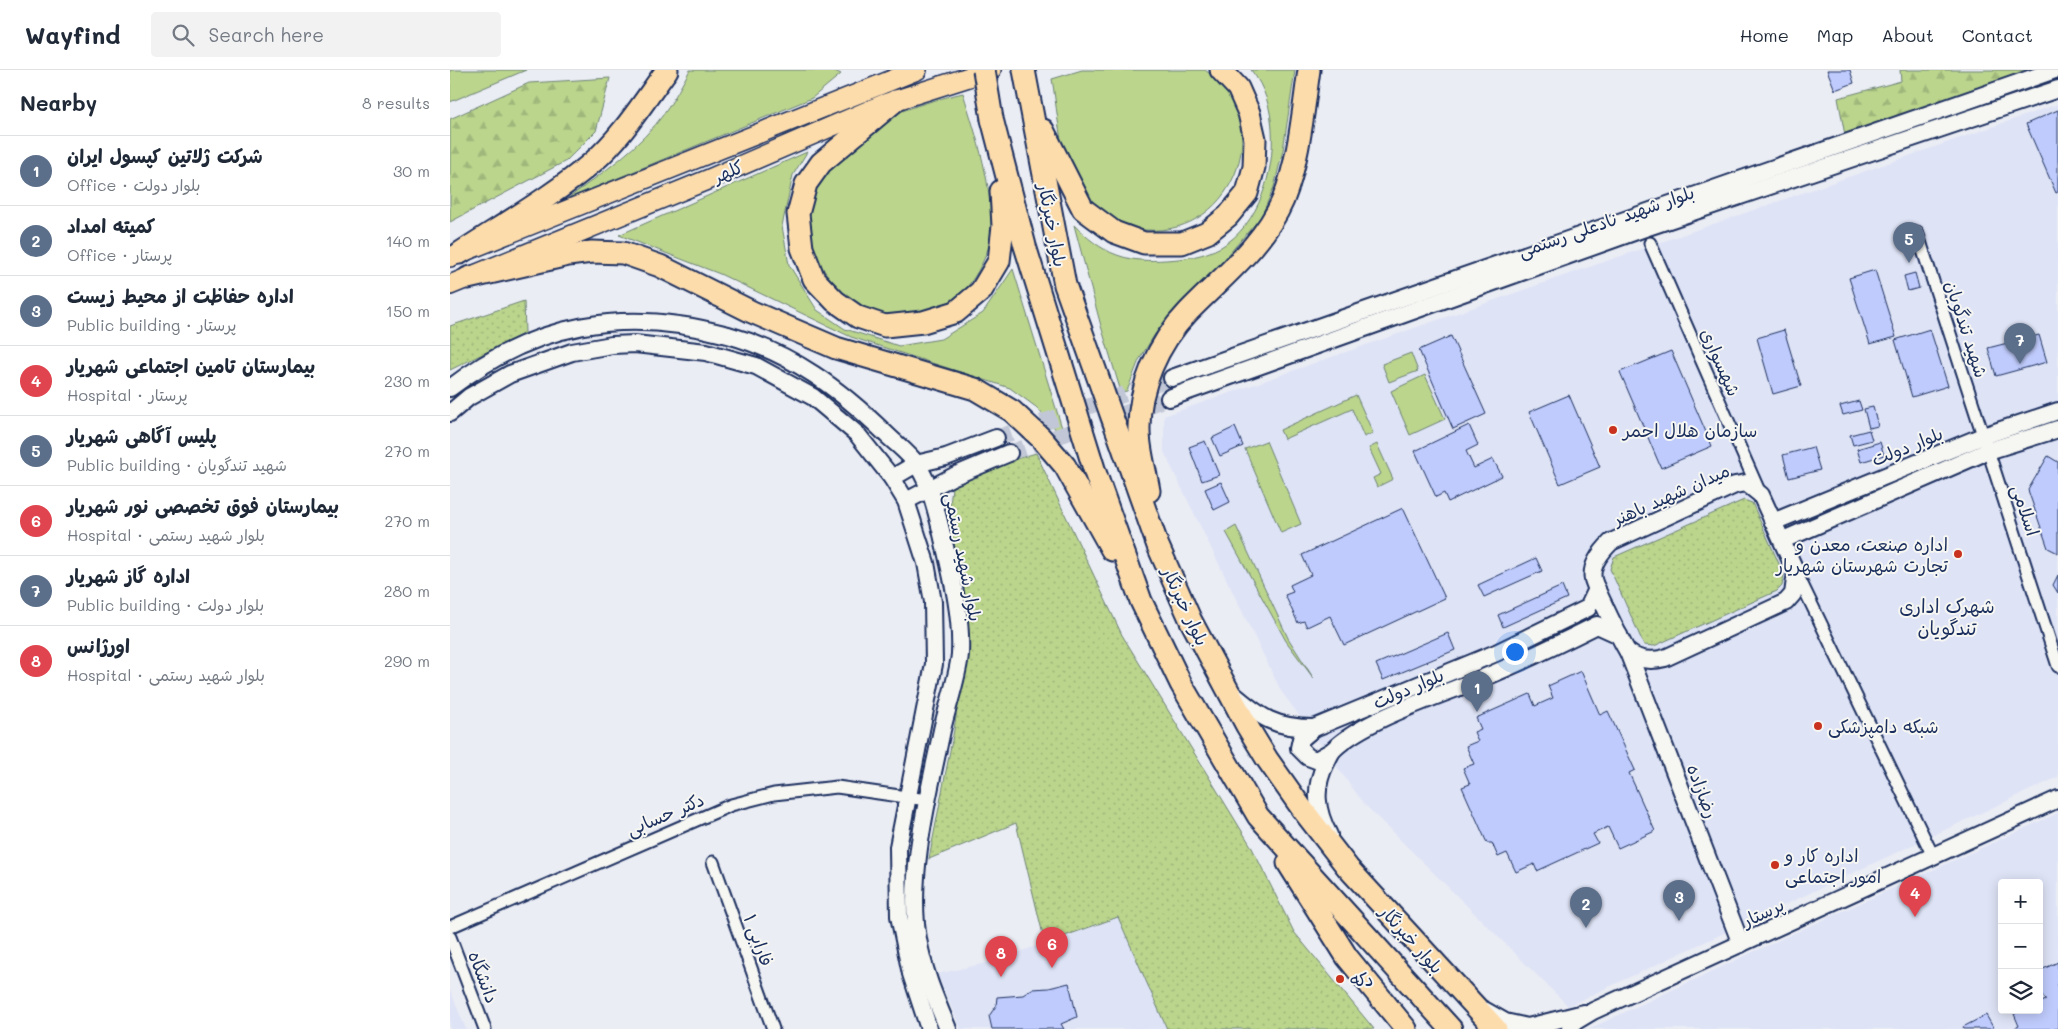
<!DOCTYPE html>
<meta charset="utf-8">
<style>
:root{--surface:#fff;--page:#f2f2f3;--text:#1f2937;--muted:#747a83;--line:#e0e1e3;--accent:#1a73e8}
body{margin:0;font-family:Mali,"Playpen Sans Arabic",sans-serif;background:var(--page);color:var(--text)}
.controls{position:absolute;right:15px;bottom:15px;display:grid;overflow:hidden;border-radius:5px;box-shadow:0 2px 12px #0003}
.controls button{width:45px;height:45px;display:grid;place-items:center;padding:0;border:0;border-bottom:1px solid var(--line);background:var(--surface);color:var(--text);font:25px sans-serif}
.you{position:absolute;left:1064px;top:581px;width:18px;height:18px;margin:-12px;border:4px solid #fff;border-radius:50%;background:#1a73e8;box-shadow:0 0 0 8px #1a73e833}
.badge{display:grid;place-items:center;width:32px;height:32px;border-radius:50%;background:var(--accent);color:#fff;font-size:16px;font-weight:700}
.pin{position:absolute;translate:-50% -41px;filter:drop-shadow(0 1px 2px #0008)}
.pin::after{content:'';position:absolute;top:26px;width:18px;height:15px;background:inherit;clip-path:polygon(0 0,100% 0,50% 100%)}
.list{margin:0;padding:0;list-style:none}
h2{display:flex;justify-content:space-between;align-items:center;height:65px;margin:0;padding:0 20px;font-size:21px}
h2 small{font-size:16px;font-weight:400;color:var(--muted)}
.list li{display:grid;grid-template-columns:32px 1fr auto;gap:15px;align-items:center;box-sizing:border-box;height:70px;padding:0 20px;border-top:1px solid var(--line)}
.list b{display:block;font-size:19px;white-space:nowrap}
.list p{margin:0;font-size:16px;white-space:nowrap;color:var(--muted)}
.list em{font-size:16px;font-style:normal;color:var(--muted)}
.icon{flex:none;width:28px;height:28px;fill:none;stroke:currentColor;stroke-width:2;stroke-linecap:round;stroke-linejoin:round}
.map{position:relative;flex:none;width:1608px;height:959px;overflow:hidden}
header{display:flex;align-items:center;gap:30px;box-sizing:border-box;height:70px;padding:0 25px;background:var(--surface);border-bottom:1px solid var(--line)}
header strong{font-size:24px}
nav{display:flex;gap:28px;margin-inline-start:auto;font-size:18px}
.search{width:350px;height:45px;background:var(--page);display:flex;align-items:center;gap:12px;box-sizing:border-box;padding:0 18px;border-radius:5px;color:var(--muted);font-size:19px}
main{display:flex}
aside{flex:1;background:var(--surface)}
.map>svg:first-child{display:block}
.built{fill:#dee3f6;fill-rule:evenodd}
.green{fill:#bbd58c;stroke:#6b8275}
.forest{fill:url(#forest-firs);stroke:#6b8275}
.park{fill:url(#park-dots);stroke:#6b8275}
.building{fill:#bfcbfc;stroke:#1b2f5e}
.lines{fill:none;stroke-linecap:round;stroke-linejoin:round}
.secondary-tunnel{stroke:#c1c7d6;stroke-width:16;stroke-dasharray:16 8;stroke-linecap:butt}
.street-casing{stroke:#1b2f5e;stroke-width:15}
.secondary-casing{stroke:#1b2f5e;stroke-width:20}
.primary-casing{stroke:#1b2f5e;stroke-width:22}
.highway-casing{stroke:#1b2f5e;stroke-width:25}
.street{stroke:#f6f6f2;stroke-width:11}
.secondary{stroke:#f6f6f2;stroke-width:16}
.primary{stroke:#fddcac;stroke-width:19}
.highway{stroke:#fddcac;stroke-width:21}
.highway-bridge-casing{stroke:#1b2f5e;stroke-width:25;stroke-linecap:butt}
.highway-bridge{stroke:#fddcac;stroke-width:21}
.poi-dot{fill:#c8321e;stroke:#f6f6f2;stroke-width:2}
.labels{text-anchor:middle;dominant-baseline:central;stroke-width:4;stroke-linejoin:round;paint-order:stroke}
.street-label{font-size:18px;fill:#1b2f5e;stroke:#f6f6f2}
.poi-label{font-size:18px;fill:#1b2f5e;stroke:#f6f6f2;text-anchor:start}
.neighbourhood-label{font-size:19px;fill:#1b2f5e;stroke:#f6f6f2}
</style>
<header>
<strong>Wayfind</strong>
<div class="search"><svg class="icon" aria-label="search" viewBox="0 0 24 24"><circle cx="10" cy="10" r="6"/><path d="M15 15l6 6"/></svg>Search here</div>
<nav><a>Home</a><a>Map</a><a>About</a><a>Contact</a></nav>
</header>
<main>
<aside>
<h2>Nearby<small>8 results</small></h2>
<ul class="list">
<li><span class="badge" style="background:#5c6f8a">1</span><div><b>شرکت ژلاتین کپسول ایران</b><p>Office · بلوار دولت</p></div><em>30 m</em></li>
<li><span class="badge" style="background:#5c6f8a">2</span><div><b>کمیته امداد</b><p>Office · پرستار</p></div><em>140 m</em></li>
<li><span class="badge" style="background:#5c6f8a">3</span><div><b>اداره حفاظت از محیط زیست</b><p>Public building · پرستار</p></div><em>150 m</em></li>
<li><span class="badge" style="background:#e0444e">4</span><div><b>بیمارستان تامین اجتماعی شهریار</b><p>Hospital · پرستار</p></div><em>230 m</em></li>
<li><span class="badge" style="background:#5c6f8a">5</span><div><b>پلیس آگاهی شهریار</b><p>Public building · شهید تندگویان</p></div><em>270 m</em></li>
<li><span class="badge" style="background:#e0444e">6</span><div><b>بیمارستان فوق تخصصی نور شهریار</b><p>Hospital · بلوار شهید رستمی</p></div><em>270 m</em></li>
<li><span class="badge" style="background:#5c6f8a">7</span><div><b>اداره گاز شهریار</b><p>Public building · بلوار دولت</p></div><em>280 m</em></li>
<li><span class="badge" style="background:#e0444e">8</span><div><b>اورژانس</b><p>Hospital · بلوار شهید رستمی</p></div><em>290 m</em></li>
</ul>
</aside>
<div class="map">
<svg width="1608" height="959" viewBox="0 0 1608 959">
<defs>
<pattern id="forest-firs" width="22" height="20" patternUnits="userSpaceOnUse" patternTransform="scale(1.25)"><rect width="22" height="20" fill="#bbd58c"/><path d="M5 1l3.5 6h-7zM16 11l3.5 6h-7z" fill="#a0b77b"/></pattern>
<pattern id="park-dots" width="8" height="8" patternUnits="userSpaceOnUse" patternTransform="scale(1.25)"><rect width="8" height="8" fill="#bbd58c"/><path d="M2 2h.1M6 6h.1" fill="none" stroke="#a0b77b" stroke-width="1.8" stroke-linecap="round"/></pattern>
</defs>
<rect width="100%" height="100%" fill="#ebedf4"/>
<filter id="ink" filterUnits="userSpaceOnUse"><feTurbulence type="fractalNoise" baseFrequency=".02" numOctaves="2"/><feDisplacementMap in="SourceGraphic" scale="10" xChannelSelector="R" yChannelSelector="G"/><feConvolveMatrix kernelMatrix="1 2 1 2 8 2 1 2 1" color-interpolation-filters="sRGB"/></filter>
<g filter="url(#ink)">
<g class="built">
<path d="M 1608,34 L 1608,707 L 1118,936 L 915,735 L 831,621 L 714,382 L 714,346 L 990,249 Z"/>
<path d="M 1608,743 L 1608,959 L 1139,959 L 1303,882 ZM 1552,813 L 1589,813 L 1589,940 L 1552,940 Z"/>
<path d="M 668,847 L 717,959 L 511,959 L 487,904 L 541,892 Z"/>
<path d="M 0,920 L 16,959 L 0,959 Z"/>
</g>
<g class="green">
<path d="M 0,0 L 76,0 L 0,32 Z"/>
<path d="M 240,0 L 383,0 L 391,4 L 362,28 L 117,129 C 153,102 190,78 216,41 C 225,28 232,14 240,0 Z"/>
<path d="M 632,0 L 755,0 C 831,54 780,174 687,159 C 675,156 655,150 646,140 C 641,134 637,125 632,117 C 627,108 618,98 615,88 C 609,66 606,32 602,9 Z"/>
<path d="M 801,0 L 845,0 L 833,80 L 824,117 L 811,147 L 772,192 L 705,264 L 689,290 L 677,321 L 671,322 L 651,256 L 624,155 C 636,167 650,179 667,185 C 683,191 699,191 716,190 C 735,189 754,186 771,177 C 809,155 825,101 822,60 C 821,39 815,17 801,0 Z"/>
<path d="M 513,23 C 527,68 543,116 541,164 C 540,180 530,199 521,212 C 509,230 488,240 467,243 C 454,244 438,246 426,242 C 372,223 338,155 372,104 C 377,97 385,91 391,86 C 402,76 412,63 424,55 C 447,40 487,29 513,23 Z"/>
<path d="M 357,82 L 343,105 L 332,156 L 339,195 L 367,240 L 395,259 L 449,276 L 491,269 L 533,243 L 563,199 L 616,371 L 586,337 L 560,318 L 401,267 L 270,204 L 169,165 Z"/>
<path d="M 961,283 L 968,301 L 939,312 L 932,294 Z"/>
<path d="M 975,305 L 995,349 L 960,365 L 941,321 Z"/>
<path d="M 906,325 L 923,363 L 914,367 L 902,339 L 834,369 L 830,360 Z"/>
<path d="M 816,371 L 851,454 L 831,463 L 795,379 Z"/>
<path d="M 927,374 L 943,409 L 927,417 L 923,408 L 931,404 L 919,378 Z"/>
<path d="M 786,456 L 838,568 L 864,609 L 836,571 L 776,462 Z"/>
</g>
<g class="forest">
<path d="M 1450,0 L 1583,0 L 1395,65 L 1388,28 L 1451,11 Z"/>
<path d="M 160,8 L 146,61 L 116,91 L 0,152 L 0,49 L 79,13 Z"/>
</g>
<g class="park">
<path d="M 74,231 L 75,263 L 0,300 L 0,256 Z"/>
<path d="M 586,383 L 672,565 L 801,776 L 844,862 L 924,959 L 717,959 L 668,847 L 595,873 L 566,753 L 479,789 L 504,660 L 516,576 L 498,454 L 502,417 L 546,395 Z"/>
<path d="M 1294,430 L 1302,433 L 1334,505 L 1332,516 L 1327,521 L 1204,576 L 1194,575 L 1160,499 L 1164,487 Z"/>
</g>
<g class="building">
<path d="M 1377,0 L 1400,0 L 1404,13 L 1385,20 Z"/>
<path d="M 1608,40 L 1608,122 L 1606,123 L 1576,54 Z"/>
<path d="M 1425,200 L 1446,267 L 1420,274 L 1399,208 Z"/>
<path d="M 1465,203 L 1469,218 L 1458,221 L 1454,206 Z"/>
<path d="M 1480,259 L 1498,316 L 1462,327 L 1445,270 Z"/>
<path d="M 1334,260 L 1351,316 L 1323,324 L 1307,268 Z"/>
<path d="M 1589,265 L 1597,292 L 1546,306 L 1538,278 Z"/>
<path d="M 1001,266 L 1036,344 L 1003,359 L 969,280 Z"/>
<path d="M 1221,281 L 1262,376 L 1211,398 L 1170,302 Z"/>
<path d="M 1119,325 L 1150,397 L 1110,414 L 1079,342 Z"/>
<path d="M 1409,331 L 1412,340 L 1393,345 L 1390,336 Z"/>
<path d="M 1423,337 L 1428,356 L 1419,358 L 1414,339 Z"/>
<path d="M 1019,355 L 1028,375 L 1016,381 L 1024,398 L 1043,389 L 1052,406 L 998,432 L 994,423 L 986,427 L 965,381 Z"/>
<path d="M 785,357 L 793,376 L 770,386 L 762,368 Z"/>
<path d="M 1419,360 L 1422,370 L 1403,375 L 1400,365 Z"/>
<path d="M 755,371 L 769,405 L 752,411 L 739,377 Z"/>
<path d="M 1430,372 L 1434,385 L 1411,392 L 1407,379 Z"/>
<path d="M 1363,377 L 1370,400 L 1339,408 L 1333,385 Z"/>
<path d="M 1598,386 L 1608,392 L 1608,483 L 1598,478 L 1578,420 Z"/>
<path d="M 771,412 L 780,432 L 764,440 L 755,419 Z"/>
<path d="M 953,438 L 995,528 L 894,575 L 880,546 L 857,557 L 854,551 L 848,553 L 835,525 L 843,522 L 840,515 L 861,505 L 852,485 Z"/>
<path d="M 1086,488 L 1092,501 L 1034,527 L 1028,515 Z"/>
<path d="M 1608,505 L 1608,523 L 1603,515 Z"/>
<path d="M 1112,516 L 1117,528 L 1053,557 L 1048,545 Z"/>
<path d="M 998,563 L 1005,580 L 933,610 L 926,594 Z"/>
<path d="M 1131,601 L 1150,645 L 1158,641 L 1185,700 L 1179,703 L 1205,761 L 1168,778 L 1158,757 L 1143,764 L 1148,773 L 1087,801 L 1084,794 L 1066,802 L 1057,783 L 1048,787 L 1042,773 L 1037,773 L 1012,717 L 1020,714 L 1013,698 L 1024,694 L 1016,676 L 1028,671 L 1024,662 L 1031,659 L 1026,648 L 1080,624 L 1085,636 L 1103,628 L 1098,616 Z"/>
<path d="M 1608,892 L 1608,959 L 1563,959 L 1569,956 L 1564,944 L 1573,940 L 1589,940 L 1589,933 L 1596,930 L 1589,921 L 1589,901 Z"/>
<path d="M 619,913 L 627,947 L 611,954 L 614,959 L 542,959 L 539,946 L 546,936 L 547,927 L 573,925 L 582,919 L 599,918 Z"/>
<path d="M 1536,945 L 1544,959 L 1514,959 L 1513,957 Z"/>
</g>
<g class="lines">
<g class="secondary-tunnel">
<path d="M 546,368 L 722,308"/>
<path d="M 559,383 L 719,328"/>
</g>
<g class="street-casing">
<g id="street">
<path d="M 1467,162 L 1608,596"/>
<path d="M 1200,173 L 1309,421"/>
<path d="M 1346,502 L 1483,786"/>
<path d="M 263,792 L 323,959"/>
<path d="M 0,857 L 281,735 L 324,724 L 387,717 L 477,730"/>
<path d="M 0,867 L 35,959"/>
</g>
</g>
<g class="secondary-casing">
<g id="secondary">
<path d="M 722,308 L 1605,0"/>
<path d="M 0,318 C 86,252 175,237 278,265 C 342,283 390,319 436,364 C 446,374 460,384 468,396 C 481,417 486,440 492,464 C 501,503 512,544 510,584 C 508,607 497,637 492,660 C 479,723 457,806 468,869 C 473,900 486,930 498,959"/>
<path d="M 719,328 L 1195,158 L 1608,19"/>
<path d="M 0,343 L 19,327 L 60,304 L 122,282 L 162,275 L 185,274 L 256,282 L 306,296 L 363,327 L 407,364 L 442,408 L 456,431 L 476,493 L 483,532 L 484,594 L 448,777 L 449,846 L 461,904 L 479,959"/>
<path d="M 442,408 L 466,394 L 496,387 L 546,368"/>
<path d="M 1296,413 L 1311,425 L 1346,502 L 1343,524 L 1336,532 L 1215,588 C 1203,591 1189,591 1178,582 C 1175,579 1144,516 1143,509 C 1140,495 1152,481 1161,472 L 1285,415 Z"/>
<path d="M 456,431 L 504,406 L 559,383"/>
<path d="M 1323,452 L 1533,366 L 1608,341"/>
<path d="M 1333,470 L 1538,381 L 1608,359"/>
<path d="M 1178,582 L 1291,874"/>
<path d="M 782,623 C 811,648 825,658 864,658 L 1046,583 L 1138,538 L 1147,519"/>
<path d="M 864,658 L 851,669 L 849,678 L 858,687 L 866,690 L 882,681"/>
<path d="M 879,765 C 866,741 863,718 876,693 C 878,689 880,684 883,680 C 914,649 991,625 1033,608 C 1072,592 1109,574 1147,555 L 1169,565"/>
<path d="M 1034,940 L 1055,952 L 1078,957 L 1134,943"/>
<path d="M 1120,959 L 1123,953 L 1143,941 L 1608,729"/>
</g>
</g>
<g class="primary-casing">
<g id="primary">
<path d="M 0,187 L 467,0"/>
<path d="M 0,215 L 257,110 L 434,34 L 541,0"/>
</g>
</g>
<g class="highway-casing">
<g id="highway">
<path d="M 574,0 L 615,215 L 708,476 L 741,551 L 797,656 L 817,689 L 853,740 L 898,798 L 1046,959"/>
<path d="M 445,31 L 371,93 L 356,114 L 348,144 L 352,178 L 364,209 L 385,231 L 408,247 L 435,256 L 473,252 L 506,242 L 531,221 L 549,191 L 553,156 L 551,121"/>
<path d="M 542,49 L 575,176 L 645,402 L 691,531 L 731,614 L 808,746 L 1001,959"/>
<path d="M 593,60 L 633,139 L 664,162 L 694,173 L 732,173 L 757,163 L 778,146 L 797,123 L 804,97 L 805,69 L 799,43 L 788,18 L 771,0"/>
<path d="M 10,183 C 54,154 102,127 143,92 C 172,67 194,31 217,0"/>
<path d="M 18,208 L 118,185 L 142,182 L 173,183 L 210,196 L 302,242 L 386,278 L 525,319 L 562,341 L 591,368 L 615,396 L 662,480"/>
<path d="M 699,421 C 696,402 689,381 689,361 C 688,318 708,273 738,242 C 772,207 813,176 833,130 C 849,91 853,41 859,0"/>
<path d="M 838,793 L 897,887 L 956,959"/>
</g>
</g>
<use href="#street" class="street"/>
<use href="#secondary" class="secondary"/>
<use href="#primary" class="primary"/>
<use href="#highway" class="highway"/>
<g class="highway-bridge-casing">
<path id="highway-bridge" d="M 534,0 L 542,49"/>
</g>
<use href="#highway-bridge" class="highway-bridge"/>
</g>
</g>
<g class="poi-dot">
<circle cx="1163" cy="360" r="5"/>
<circle cx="1508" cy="484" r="5"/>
<circle cx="1368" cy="656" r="5"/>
<circle cx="1325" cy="795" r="5"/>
<circle cx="890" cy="909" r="5"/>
</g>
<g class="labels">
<g class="street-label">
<text transform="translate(278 101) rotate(-23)">کلهر</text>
<text transform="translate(1156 151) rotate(-19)">بلوار شهید نادعلی رستمی</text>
<text transform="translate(603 155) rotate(79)">بلوار خبرنگار</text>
<text transform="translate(1517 259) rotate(72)">شهید تندگویان</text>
<text transform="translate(1271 292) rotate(66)">شهسواری</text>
<text transform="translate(1457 376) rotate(-22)">بلوار دولت</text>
<text transform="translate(1221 424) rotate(-24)">میدان شهید باهنر</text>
<text transform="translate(1576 440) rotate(72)">اسلامی</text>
<text transform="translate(514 487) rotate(79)">بلوار شهید رستمی</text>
<text transform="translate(736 536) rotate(65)">بلوار خبرنگار</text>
<text transform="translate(958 618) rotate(-23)">بلوار دولت</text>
<text transform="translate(1253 721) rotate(69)">رضازاده</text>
<text transform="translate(215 744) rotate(-23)">دکتر حسابی</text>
<text transform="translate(1313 842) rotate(-25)">پرستار</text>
<text transform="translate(962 869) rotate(48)">بلوار خبرنگار</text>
<text transform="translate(309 870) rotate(70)">فارابی ۱</text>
<text transform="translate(34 907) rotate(69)">دانشگاه</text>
</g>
<g class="poi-label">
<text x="1173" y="360">سازمان هلال احمر</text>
<text x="1498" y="474" text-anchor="end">اداره صنعت، معدن و<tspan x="1498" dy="21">تجارت شهرستان شهریار</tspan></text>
<text x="1378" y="656">شبکه دامپزشکی</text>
<text x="1335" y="785">اداره کار و<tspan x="1335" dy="21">امور اجتماعی</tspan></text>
<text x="900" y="909">دکه</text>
</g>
<g class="neighbourhood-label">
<text x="1497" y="535">شهرک اداری<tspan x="1497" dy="22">تندگویان</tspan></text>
</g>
</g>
</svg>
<div class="controls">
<button>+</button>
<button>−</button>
<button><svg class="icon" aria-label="layers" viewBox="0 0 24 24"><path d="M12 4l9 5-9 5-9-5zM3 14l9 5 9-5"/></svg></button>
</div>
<div class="you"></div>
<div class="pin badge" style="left:1027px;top:642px;background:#5c6f8a">1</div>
<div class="pin badge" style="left:1136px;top:858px;background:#5c6f8a">2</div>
<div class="pin badge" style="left:1229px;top:851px;background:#5c6f8a">3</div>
<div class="pin badge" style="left:1465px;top:847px;background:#e0444e">4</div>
<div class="pin badge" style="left:1459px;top:193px;background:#5c6f8a">5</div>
<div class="pin badge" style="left:602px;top:898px;background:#e0444e">6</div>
<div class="pin badge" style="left:1570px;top:294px;background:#5c6f8a">7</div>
<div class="pin badge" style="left:551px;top:907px;background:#e0444e">8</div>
</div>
</main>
